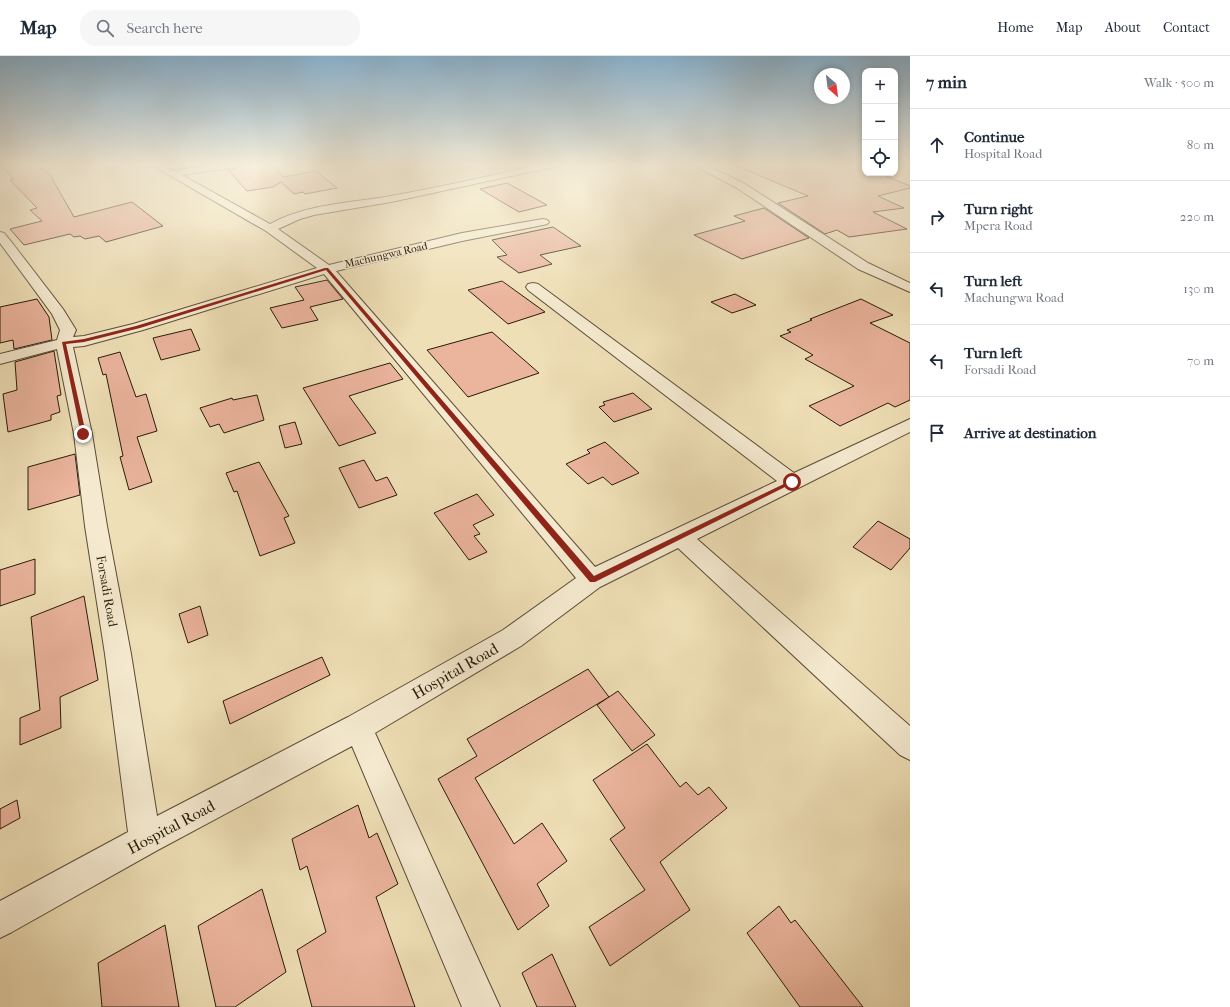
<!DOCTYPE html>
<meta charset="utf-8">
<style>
:root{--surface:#fff;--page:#f6f6f7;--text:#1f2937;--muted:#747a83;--line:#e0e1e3}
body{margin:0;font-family:"IM FELL French Canon",serif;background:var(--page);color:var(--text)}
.controls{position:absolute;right:12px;top:12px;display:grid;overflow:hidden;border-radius:8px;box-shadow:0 2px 6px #0003}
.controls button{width:36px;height:36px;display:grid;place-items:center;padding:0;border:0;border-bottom:1px solid var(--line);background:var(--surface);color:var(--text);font:20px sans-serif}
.compass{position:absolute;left:814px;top:12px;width:36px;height:36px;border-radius:50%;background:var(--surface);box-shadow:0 2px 6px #0003;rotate:152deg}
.stop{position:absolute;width:12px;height:12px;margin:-9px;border:3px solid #8f2418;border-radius:50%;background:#fff}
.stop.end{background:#8f2418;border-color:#fff;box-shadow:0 1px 4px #0008}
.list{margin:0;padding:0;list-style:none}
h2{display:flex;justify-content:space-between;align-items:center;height:52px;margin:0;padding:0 16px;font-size:17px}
h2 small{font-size:13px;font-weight:400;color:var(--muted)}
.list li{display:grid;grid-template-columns:26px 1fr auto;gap:12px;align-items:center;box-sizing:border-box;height:72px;padding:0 16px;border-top:1px solid var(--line)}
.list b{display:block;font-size:15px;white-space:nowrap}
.list p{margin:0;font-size:13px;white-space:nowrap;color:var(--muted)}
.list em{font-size:13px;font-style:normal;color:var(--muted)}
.icon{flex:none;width:22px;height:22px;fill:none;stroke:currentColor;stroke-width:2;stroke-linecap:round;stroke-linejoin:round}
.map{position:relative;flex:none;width:910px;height:951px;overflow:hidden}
header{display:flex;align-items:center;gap:24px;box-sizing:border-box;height:56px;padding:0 20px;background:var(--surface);border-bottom:1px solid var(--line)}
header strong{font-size:19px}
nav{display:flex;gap:22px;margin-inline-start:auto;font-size:14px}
.search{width:280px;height:36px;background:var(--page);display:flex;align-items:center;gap:10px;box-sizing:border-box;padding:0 14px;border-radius:16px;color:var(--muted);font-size:15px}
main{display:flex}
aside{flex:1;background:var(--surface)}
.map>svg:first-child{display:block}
.building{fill:#ebb49d;stroke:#271b0a}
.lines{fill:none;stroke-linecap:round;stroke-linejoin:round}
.minor-casing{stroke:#594c35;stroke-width:2}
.minor{fill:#f5ead0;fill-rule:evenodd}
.route{fill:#8f2418}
.labels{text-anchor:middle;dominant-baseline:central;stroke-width:3;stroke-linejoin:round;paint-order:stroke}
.far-street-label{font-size:11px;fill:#271b0a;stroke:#f5ead0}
.street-label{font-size:13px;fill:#271b0a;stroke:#f5ead0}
.near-street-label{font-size:16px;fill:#271b0a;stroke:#f5ead0}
</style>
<header>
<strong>Map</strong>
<div class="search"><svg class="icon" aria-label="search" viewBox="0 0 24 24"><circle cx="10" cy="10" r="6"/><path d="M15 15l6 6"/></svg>Search here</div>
<nav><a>Home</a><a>Map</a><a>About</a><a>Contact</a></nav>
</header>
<main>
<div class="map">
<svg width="910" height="951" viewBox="0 0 910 951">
<rect width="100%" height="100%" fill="#efdfb6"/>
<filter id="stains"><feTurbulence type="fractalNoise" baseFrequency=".005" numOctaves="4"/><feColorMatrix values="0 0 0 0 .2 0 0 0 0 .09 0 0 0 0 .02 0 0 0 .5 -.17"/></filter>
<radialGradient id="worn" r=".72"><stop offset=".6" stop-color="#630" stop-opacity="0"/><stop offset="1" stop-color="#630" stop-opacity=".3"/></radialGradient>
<g class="building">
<path d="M 0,108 L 37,108 L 50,119 L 74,161 L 132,146 L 163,170 L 106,186 L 99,180 L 85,183 L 80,180 L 74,181 L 70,178 L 24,189 L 10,173 L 42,165 L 30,154 L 37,152 L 10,124 L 13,123 Z"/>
<path d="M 242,108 L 272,108 L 283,121 L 316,115 L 337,132 L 305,138 L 303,136 L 294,138 L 281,126 L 273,131 L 247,135 L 228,114 L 237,112 Z"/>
<path d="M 732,108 L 859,108 L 865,111 L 865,117 L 879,117 L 910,130 L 910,132 L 878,140 L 904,152 L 873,156 L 907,173 L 849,181 L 837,174 L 825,178 L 778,147 L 808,140 Z"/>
<path d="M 507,127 L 547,149 L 519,156 L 480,133 Z"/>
<path d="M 764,152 L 809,182 L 742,203 L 694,179 L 745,165 L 734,160 Z"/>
<path d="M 553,171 L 581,190 L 540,199 L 552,208 L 519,217 L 497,201 L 507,199 L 492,184 Z"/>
<path d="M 327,224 L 343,243 L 310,251 L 318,264 L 282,272 L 270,252 L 304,244 L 295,231 Z"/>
<path d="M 502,225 L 545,256 L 508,268 L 468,234 Z"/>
<path d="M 735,238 L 756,249 L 732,257 L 711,246 Z"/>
<path d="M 37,243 L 49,261 L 52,284 L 14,293 L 13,284 L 0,287 L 0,251 Z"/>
<path d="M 861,243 L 893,259 L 870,267 L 910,287 L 910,344 L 895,351 L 888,347 L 840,370 L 809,350 L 854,330 L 805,303 L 813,299 L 780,280 L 791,276 L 787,274 L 812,264 L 810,263 Z"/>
<path d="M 191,273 L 200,294 L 161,304 L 153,282 Z"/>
<path d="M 492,276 L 539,317 L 468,341 L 427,294 Z"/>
<path d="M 54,295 L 61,339 L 57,340 L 60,356 L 51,359 L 51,364 L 8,376 L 3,338 L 17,334 L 15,306 Z"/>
<path d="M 120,296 L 136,341 L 146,338 L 157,375 L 137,381 L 152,426 L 129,434 L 120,401 L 123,400 L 106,318 L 103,319 L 98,302 Z"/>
<path d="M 390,307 L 403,323 L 349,340 L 376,377 L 339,390 L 303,332 Z"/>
<path d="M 633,337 L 652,353 L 614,366 L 599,351 L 605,349 L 603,346 Z"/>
<path d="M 257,339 L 264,364 L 224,377 L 219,368 L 210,371 L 200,352 L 232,342 L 233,344 Z"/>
<path d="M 295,366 L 302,388 L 285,392 L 279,370 Z"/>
<path d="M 605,386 L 639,417 L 612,429 L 603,421 L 588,428 L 566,408 L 590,397 L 587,394 Z"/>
<path d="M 75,398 L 80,439 L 28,454 L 28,411 Z"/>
<path d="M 364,404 L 376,425 L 387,421 L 397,439 L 359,452 L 339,412 Z"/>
<path d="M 259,406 L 289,460 L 284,462 L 295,487 L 260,500 L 237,435 L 234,436 L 226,417 Z"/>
<path d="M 477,438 L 494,459 L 473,469 L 480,478 L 474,480 L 487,496 L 469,504 L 434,457 Z"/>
<path d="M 878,465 L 910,483 L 910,492 L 891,514 L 853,491 Z"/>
<path d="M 35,503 L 35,538 L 0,550 L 0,514 Z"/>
<path d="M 84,540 L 98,624 L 60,641 L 61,672 L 20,689 L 20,662 L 40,654 L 31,561 Z"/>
<path d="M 200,550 L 208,579 L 188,587 L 179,558 Z"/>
<path d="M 322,601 L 330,619 L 230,668 L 223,645 Z"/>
<path d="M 588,613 L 609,641 L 475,722 L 514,788 L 542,767 L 567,805 L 537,828 L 549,850 L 518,874 L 438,723 L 477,700 L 467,683 Z"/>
<path d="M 618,635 L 655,679 L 632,695 L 597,649 Z"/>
<path d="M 647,688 L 680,731 L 686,726 L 698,739 L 709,731 L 727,752 L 660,806 L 690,854 L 610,910 L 589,871 L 645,834 L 610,783 L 625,772 L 593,724 Z"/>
<path d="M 17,744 L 20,762 L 0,773 L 0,753 Z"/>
<path d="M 358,749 L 369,782 L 377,777 L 398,828 L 376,841 L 415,951 L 312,951 L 297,894 L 326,876 L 307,810 L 300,814 L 292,783 Z"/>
<path d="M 262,833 L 286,916 L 235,951 L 216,951 L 198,870 Z"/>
<path d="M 779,850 L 791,867 L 795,864 L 863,951 L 800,951 L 747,877 Z"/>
<path d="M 165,869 L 179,951 L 102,951 L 98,907 Z"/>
<path d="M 552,898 L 576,951 L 537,951 L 522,917 Z"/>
</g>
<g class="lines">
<g class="minor-casing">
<g id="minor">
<path d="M 150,108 L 162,108 L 173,115 L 215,108 L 241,108 L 237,111 L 182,119 L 270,168 C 306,148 351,147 391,140 C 441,131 491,120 541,108 L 559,108 L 558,110 L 391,146 L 314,159 L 300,163 L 278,173 L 329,209 L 462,177 L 543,163 L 547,164 L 549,166 L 547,168 L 543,169 L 462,185 L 336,215 L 595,511 L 777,425 L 528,234 L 526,231 L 528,228 L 533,227 L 538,228 L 794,417 L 910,363 L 910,376 L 697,483 L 910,670 L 910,704 L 900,699 L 678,492 L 600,531 L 521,590 L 375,677 L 500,951 L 462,951 L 352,690 L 156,795 L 12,876 L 0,882 L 0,845 L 128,776 L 105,598 L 85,470 L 74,378 L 57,293 L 0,308 L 0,298 L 57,284 L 60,274 L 52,258 L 0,187 L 0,176 L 4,177 L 13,188 L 63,253 L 76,274 L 73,281 L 84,280 L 133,268 L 317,212 L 266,175 ZM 324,218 L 576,522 L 503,574 L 348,661 L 157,760 L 131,598 L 107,470 L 92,378 L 73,291 L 84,290 L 143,274 Z"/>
<path d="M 692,108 L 704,108 L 745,128 L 868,207 L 910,227 L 910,236 L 858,213 L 737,132 Z"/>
</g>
</g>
<use href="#minor" class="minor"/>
</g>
<linearGradient id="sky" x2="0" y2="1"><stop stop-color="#8ab6d5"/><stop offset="0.45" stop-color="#f8f1de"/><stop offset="1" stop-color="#f8f1de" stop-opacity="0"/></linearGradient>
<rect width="910" height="242" fill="url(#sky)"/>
<path class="route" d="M 325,212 L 328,212 L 594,520 L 790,425 L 795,426 L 595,526 L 590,526 L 326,214 L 140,272 L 84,286 L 66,288 L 86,378 L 81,379 L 62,286 L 84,283 L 136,270 Z"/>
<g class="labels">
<g class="far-street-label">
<text transform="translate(386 199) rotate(-13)">Machungwa Road</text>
</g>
<g class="street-label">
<text transform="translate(107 535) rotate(80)">Forsadi Road</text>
</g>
<g class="near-street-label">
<text transform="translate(455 615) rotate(-30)">Hospital Road</text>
<text transform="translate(171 771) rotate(-28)">Hospital Road</text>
</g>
</g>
<rect width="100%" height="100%" filter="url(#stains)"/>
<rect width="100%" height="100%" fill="url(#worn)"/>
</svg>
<div class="controls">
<button>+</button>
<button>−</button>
<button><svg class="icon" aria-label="locate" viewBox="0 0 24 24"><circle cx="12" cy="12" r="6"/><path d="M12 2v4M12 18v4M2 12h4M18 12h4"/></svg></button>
</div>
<svg class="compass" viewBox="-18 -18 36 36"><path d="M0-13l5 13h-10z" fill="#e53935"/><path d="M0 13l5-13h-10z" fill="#747a83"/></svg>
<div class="stop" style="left:792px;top:426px"></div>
<div class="stop end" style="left:83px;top:378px"></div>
</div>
<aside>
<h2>7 min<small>Walk · 500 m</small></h2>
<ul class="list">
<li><svg class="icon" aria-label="ahead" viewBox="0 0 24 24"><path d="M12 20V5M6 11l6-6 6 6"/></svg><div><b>Continue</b><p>Hospital Road</p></div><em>80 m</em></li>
<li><svg class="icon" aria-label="right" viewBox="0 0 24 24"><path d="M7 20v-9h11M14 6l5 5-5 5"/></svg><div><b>Turn right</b><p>Mpera Road</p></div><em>220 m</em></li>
<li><svg class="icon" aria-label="left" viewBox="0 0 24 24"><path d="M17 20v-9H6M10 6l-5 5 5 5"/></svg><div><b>Turn left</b><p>Machungwa Road</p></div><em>130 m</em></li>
<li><svg class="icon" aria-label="left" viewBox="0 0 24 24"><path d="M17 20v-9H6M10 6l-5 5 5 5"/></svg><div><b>Turn left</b><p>Forsadi Road</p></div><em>70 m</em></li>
<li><svg class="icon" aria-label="arrive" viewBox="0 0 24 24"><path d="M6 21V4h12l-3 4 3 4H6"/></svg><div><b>Arrive at destination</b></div></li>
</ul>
</aside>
</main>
